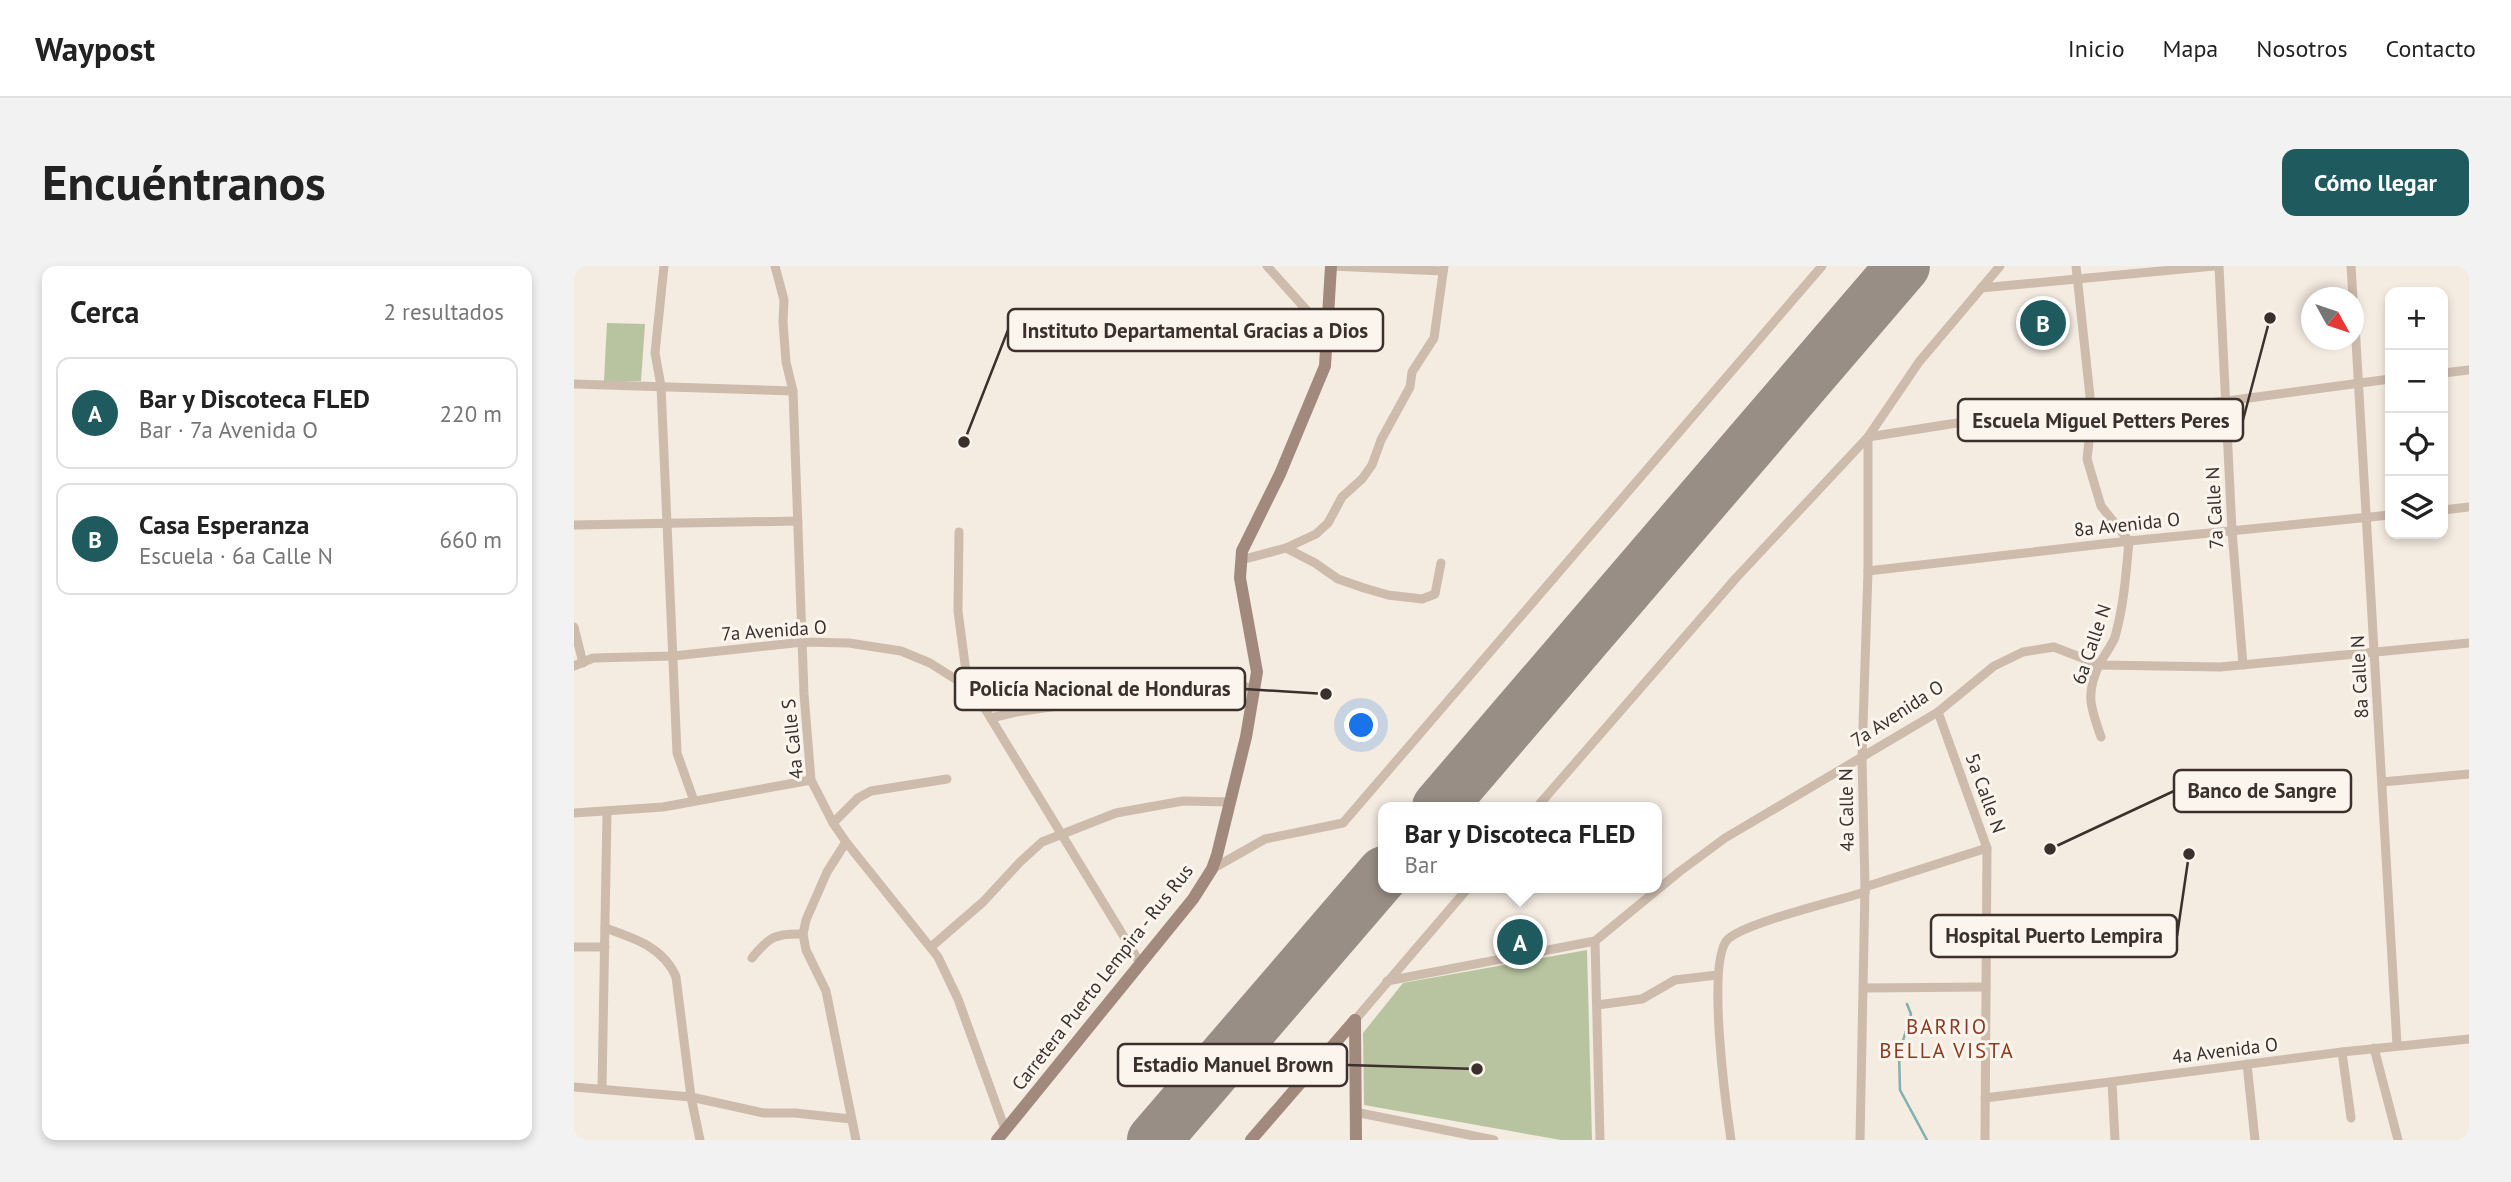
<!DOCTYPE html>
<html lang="es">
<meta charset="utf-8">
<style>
:root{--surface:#fff;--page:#f2f2f2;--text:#222;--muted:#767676;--line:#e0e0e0;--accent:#1f5a5e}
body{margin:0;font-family:"PT Sans",sans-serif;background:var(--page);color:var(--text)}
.controls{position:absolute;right:21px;top:21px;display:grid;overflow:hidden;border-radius:14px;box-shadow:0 4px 10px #0003}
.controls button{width:63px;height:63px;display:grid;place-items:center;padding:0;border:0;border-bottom:2px solid var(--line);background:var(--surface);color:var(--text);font:35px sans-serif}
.compass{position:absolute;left:1727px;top:21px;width:63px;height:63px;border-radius:50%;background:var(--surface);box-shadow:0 4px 10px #0003;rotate:130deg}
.you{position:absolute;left:788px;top:460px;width:24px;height:24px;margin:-18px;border:5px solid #fff;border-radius:50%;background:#1a73e8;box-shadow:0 0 0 10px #1a73e833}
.badge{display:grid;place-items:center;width:46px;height:46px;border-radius:50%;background:var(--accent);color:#fff;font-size:23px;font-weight:700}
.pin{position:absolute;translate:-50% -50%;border:4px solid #fff;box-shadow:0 2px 7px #0006}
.popup{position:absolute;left:804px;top:536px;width:284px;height:91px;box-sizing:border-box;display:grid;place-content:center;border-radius:14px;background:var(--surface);filter:drop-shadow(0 2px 5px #0005);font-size:23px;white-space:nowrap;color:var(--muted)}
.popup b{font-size:26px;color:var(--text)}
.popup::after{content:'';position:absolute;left:50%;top:100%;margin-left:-14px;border:14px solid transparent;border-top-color:var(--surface)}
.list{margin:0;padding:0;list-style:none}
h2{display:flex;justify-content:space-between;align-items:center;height:91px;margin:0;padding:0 28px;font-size:30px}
h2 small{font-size:23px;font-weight:400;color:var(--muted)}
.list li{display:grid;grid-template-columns:46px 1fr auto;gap:21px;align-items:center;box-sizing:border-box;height:112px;margin:0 14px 14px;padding:0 14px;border:2px solid var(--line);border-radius:14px}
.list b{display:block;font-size:26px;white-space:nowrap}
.list p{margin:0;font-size:23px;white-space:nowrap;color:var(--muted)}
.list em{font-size:23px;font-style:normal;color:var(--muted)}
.icon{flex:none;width:38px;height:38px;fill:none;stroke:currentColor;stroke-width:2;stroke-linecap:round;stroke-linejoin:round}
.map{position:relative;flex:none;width:1895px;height:874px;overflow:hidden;border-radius:14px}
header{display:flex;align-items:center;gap:42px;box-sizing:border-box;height:98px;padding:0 35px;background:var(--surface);border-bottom:2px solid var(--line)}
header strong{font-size:33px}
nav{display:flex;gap:38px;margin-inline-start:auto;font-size:24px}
.intro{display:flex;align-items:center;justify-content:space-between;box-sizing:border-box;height:168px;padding:0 42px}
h1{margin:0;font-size:49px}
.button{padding:18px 32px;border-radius:14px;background:var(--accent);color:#fff;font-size:24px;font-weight:700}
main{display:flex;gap:42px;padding:0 42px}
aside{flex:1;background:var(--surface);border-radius:14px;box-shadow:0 4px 10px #0003}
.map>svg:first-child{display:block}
.green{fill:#b8c4a0}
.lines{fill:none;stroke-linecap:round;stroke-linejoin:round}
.stream{stroke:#7fb0b2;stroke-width:2.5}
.runway{stroke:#988e86;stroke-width:54}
.street{stroke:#cdbbac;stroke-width:9}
.secondary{stroke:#a18a7d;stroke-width:12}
.labels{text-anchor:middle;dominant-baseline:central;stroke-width:6;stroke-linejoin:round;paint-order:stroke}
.street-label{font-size:19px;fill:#3b302b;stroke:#fbf5ee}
.neighbourhood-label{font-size:21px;letter-spacing:2px;fill:#8c3b22;stroke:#fbf5ee}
.leader{fill:none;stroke:#3b302b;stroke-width:2.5}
.callout-dot{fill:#3b302b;stroke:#fbf5ee;stroke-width:2.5}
.callout{fill:#fbf5ee;stroke:#3b302b;stroke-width:2.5}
.callout-label{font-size:21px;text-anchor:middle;font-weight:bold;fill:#3b302b}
</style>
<header>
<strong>Waypost</strong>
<nav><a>Inicio</a><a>Mapa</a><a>Nosotros</a><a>Contacto</a></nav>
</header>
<div class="intro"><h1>Encuéntranos</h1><a class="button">Cómo llegar</a></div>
<main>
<aside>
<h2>Cerca<small>2 resultados</small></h2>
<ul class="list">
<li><span class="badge">A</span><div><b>Bar y Discoteca FLED</b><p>Bar · 7a Avenida O</p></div><em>220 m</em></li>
<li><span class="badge">B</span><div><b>Casa Esperanza</b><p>Escuela · 6a Calle N</p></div><em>660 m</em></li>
</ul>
</aside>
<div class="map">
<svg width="1895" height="874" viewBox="0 0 1895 874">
<rect width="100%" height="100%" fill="#f4ebe1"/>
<g class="green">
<path d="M 33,57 L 71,58 L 67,115 L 30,115 Z"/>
<path d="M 1013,684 L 1018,874 L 987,874 L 790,839 L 789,767 L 829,717 Z"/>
</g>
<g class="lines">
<path class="stream" d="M 1333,738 L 1337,748 L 1325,788 L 1326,824 L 1353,874"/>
<g class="runway">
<path d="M 865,541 L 1329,0"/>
<path d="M 580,874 L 810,607"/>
</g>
<g class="street">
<path d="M 90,0 L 81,87 L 87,120 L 103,487 L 120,535"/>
<path d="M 201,0 L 210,34 L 209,56 L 212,96 L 219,125 L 230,428 L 237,514 L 259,557 L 272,576 L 364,691 L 384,733 L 431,863"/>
<path d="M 693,0 L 753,67"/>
<path d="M 757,0 L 869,5"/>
<path d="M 1502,0 L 1518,149 L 1513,193 L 1527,240 L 1555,275 C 1552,308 1550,339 1541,371 C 1537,381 1530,389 1525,399 C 1511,429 1517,442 1527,471"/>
<path d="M 1645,0 L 1658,265 L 1669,399"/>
<path d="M 1777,0 L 1779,32"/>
<path d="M 1407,22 L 1640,0"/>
<path d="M 1780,41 L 1823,779"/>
<path d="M 1869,107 L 1895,104"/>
<path d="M 0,118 L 219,125"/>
<path d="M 1869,244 L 1895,241"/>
<path d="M 0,259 L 224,255"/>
<path d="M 385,266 L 384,345 L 394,421"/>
<path d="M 712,282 L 742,268 L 754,257 L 768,231 L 788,213 L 798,199 L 807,174 L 836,121 L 838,106 L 860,72 L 870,0"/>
<path d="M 667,294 L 712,282 L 741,297 L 764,313 L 790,322 L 814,329 L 848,333 L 861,328 L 867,297"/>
<path d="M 1294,305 L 1555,275 L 1816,249"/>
<path d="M 0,361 L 9,397"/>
<path d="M 0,400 L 19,392 L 99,390 L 229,376 L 275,377 L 327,385 L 356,397 L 397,423 L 413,446 L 566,697"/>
<path d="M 1364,446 L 1413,582 L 1411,874"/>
<path d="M 417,452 L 442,446 L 595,424 C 624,415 650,417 679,422"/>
<path d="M 1808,516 L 1895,508"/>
<path d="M 963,541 L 1162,312 L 1294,171 L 1345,96 L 1426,0"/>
<path d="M 0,547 L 89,541 L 237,514"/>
<path d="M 259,557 L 284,532 L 297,525 L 373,513"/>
<path d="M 272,576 L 253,606 L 232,654 L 229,668 L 232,684 L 252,725 L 282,874"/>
<path d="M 638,603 L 691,573 L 769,557 L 1248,0"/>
<path d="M 1291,621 L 1413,582"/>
<path d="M 31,662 C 59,672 90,681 102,711 L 117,831 L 126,874"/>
<path d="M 1021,675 L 1026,874"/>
<path d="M 0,681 L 31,681"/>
<path d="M 357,681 L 409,636 L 446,596 L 468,576 L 542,547 L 609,535 L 657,536"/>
<path d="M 178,692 C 195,671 201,667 229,668"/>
<path d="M 813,715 L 1021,675 L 1105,606 L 1151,572 L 1364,446 L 1420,400 L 1449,386 L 1480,381 L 1526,399 L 1646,401 L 1895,377"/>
<path d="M 1290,722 L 1412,721"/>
<path d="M 1023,739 L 1068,733 L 1101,714 L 1143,709"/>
<path d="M 781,754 L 894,622"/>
<path d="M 1800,782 L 1824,874"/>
<path d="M 1768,786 L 1777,852"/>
<path d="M 1673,798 L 1681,874"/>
<path d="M 1538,816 L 1541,874"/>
<path d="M 0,821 L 117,831 L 190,847 L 221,847 L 277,853"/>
<path d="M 28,823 L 33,546"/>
<path d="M 1411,832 L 1768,786 L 1895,773"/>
<path d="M 781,846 L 920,874"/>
<path d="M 1157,874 C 1152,840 1132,694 1154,673 C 1173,656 1263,635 1291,626"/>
<path d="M 1286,874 L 1291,621 L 1288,491 L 1294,305 L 1294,171 L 1421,151 L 1518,149 L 1653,135 L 1816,113"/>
</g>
<g class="secondary">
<path d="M 781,754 L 782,874"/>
<path d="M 423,874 L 619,633 L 638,603 L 643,589 L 672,471 L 683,406 L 666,312 L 668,285 L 706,208 L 751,100 L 757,0"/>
<path d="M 677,874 L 781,754"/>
</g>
</g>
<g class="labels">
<g class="street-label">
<text transform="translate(1640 242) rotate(-93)">7a Calle N</text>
<text transform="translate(1553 258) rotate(-6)">8a Avenida O</text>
<text transform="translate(200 364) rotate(-4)">7a Avenida O</text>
<text transform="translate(1517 378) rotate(-71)">6a Calle N</text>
<text transform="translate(1785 411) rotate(-93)">8a Calle N</text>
<text transform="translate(1323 447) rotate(-33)">7a Avenida O</text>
<text transform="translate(218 473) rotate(-96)">4a Calle S</text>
<text transform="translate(1412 527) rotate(70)">5a Calle N</text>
<text transform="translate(1272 544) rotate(-91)">4a Calle N</text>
<text transform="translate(528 711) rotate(-52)">Carretera Puerto Lempira - Rus Rus</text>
<text transform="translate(1651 784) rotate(-7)">4a Avenida O</text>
</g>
<g class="neighbourhood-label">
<text x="1373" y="760">BARRIO<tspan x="1373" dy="24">BELLA VISTA</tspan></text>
</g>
</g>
<path class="leader" d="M390 176L434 64M1696 52L1669 154M752 428L671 423M1476 583L1600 525M1615 588L1603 670M903 803L773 799"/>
<g class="callout-dot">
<circle cx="390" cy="176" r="7"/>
<circle cx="1696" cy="52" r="7"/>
<circle cx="752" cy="428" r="7"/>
<circle cx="1476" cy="583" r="7"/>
<circle cx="1615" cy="588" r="7"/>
<circle cx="903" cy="803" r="7"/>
</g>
<g class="callout">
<rect x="434" y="43" width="375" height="42" rx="7"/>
<rect x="1384" y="133" width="285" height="42" rx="7"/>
<rect x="381" y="402" width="290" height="42" rx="7"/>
<rect x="1600" y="504" width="177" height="42" rx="7"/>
<rect x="1357" y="649" width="246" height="42" rx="7"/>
<rect x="544" y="778" width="229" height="42" rx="7"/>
</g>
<g class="callout-label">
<text x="621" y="72">Instituto Departamental Gracias a Dios</text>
<text x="1527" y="162">Escuela Miguel Petters Peres</text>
<text x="526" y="430">Policía Nacional de Honduras</text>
<text x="1688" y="532">Banco de Sangre</text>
<text x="1480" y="677">Hospital Puerto Lempira</text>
<text x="659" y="806">Estadio Manuel Brown</text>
</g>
</svg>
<div class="controls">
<button>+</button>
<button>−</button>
<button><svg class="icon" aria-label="locate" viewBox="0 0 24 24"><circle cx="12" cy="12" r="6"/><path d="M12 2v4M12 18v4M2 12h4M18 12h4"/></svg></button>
<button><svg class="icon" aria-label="layers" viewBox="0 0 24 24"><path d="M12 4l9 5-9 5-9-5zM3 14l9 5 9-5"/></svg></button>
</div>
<svg class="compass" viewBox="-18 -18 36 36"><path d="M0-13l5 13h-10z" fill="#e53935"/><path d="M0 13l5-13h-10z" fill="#767676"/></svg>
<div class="you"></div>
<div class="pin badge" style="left:946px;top:676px">A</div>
<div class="popup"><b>Bar y Discoteca FLED</b>Bar</div>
<div class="pin badge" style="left:1469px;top:57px">B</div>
</div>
</main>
